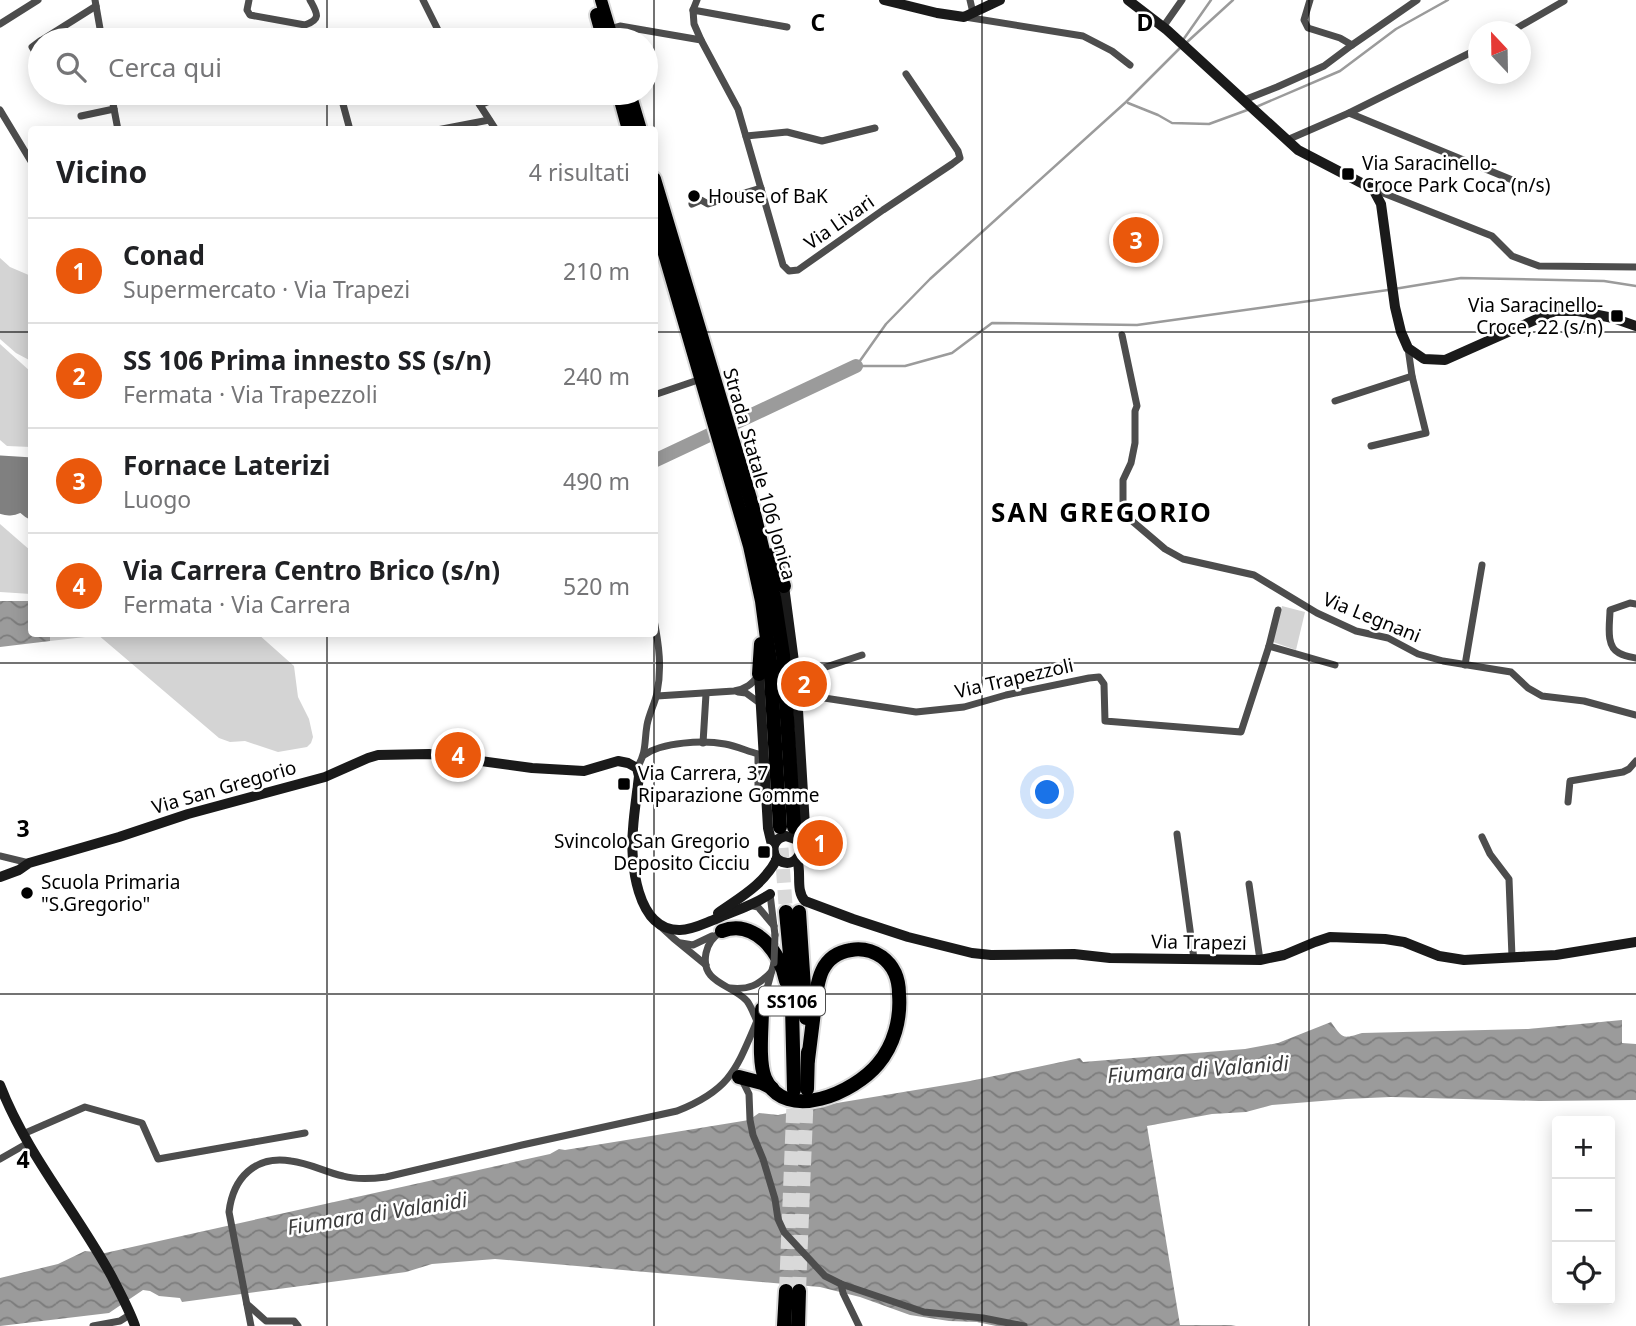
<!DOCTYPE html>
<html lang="it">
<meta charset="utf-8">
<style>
:root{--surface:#fff;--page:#f2f2f2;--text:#202124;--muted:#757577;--line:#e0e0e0;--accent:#ea580c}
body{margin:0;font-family:"Noto Sans",sans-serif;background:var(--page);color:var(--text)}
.controls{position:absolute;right:21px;bottom:21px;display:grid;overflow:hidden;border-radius:7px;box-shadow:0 4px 18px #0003}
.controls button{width:63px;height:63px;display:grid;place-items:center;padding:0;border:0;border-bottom:2px solid var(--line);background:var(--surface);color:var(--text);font:35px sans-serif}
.compass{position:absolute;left:1468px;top:21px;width:63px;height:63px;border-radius:50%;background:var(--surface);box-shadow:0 4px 18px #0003;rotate:338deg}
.you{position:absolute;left:1048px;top:793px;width:24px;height:24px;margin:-18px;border:5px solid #fff;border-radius:50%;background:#1a73e8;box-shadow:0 0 0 10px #1a73e833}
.badge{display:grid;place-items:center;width:46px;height:46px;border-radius:50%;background:var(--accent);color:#fff;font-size:23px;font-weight:700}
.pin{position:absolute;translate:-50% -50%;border:4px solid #fff;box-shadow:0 2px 7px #0006}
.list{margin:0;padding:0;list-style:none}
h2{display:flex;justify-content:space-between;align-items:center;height:91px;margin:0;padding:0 28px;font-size:30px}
h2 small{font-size:23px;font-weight:400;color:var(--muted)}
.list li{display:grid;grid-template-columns:46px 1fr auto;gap:21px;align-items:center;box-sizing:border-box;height:105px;padding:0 28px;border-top:2px solid var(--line)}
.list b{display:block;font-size:26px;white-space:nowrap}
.list p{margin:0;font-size:23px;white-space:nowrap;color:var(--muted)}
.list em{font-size:23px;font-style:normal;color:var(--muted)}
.icon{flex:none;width:38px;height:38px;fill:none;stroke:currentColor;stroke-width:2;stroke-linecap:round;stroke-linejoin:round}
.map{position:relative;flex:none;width:1636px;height:1326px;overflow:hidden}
.search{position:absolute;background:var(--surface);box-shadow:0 4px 18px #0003;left:28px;top:28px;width:630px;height:77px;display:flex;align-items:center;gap:18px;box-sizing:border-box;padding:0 24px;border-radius:38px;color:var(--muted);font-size:26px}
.panel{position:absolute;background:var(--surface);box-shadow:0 4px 18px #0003;left:28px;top:126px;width:630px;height:511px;border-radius:7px}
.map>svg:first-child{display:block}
.green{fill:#d4d4d4}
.water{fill:url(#water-waves)}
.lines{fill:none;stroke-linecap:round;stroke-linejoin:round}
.stream{stroke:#9b9b9b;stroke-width:2.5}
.river{stroke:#9b9b9b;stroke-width:14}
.taxiway{stroke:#808080;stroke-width:21}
.runway{stroke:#808080;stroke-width:51}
.highway-tunnel{stroke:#d9d9d9;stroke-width:14;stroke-dasharray:14 7;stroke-linecap:butt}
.primary-casing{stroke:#dbdbdb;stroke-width:16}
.highway-casing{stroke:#dbdbdb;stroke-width:18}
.street{stroke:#4d4d4d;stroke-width:7}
.secondary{stroke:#1a1a1a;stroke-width:10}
.primary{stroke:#000;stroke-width:12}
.highway{stroke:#000;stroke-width:14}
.street-bridge{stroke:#4d4d4d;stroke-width:7}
.grid{fill:none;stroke:#000;stroke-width:2;stroke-opacity:0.55}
.poi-dot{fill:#000;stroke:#fff;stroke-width:2.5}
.labels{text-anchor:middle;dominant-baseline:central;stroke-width:5;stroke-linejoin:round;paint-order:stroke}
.shield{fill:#fff;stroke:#4c4c4c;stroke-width:2}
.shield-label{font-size:18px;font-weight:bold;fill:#000}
.poi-label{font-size:19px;fill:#000;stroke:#fff;text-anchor:start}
.street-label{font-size:19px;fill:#000;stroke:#fff}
.water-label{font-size:21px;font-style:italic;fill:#3c3c3c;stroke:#fff}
.district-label{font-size:26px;font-weight:bold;letter-spacing:2px;fill:#000;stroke:#fff}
.grid-label{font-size:23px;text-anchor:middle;font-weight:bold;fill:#000;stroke:#fff;stroke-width:5;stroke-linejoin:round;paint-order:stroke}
</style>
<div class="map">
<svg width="1636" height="1326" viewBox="0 0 1636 1326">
<defs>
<pattern id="water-waves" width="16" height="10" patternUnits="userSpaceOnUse" patternTransform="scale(1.75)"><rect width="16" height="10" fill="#9b9b9b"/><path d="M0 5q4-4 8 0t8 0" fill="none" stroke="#7c7c7c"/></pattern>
</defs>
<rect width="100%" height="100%" fill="#fff"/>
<g class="green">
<path d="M 0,258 L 10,267 L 31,276 L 31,361 L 16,353 L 0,339 Z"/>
<path d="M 0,344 L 31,372 L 31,447 L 7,446 L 0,440 Z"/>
<path d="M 0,524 L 31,551 L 31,594 L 0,592 Z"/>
<path d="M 1282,606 L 1305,612 L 1296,650 L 1273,642 Z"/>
<path d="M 50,634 L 90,634 L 94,636 L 50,641 Z"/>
<path d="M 97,634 L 258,634 L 294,666 L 298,697 L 309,719 L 313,737 L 311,743 L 307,747 L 278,752 L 245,741 L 230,742 L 219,738 Z"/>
</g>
<g class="water">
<path d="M 0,601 L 31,601 L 32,634 L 50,634 L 50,641 L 0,647 Z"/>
<path d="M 1622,1020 L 1622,1043 L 1636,1044 L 1636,1100 L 1539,1101 L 1391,1097 L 1346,1099 L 1272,1105 L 1246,1112 L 1212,1114 L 1147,1126 L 1180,1325 L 1231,1325 L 1236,1326 L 996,1326 L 977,1322 L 949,1321 L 910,1315 L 860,1297 L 820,1287 L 495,1259 L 432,1264 L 406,1272 L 182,1302 L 180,1298 L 159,1296 L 150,1291 L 143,1290 L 109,1313 L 0,1326 L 0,1278 L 58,1264 L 85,1251 L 105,1253 L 550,1154 L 559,1149 L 565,1150 L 749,1120 L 759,1113 L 778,1115 L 831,1104 L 970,1081 L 1080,1058 L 1083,1062 L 1245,1049 L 1278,1043 L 1331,1022 C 1343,1039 1342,1039 1362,1033 L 1528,1029 Z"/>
</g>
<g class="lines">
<g class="stream">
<path d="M 1183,40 L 1211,0"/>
<path d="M 1186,43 L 1233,0"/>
<path d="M 1128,103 L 1158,115 L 1172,123 L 1209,124 L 1250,109"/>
<path d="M 1256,107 L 1340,71 L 1396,29 L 1448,0"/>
<path d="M 1394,289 L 1461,278 L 1604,281 L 1636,286"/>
<path d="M 857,365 L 886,324 L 930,279 L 1126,102 L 1181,47"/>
<path d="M 856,366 L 905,366 L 952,353 L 992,323 L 1137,325 L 1388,290"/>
</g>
<path class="river" d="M 654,461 L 856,366"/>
<g class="taxiway">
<path d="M 0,466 L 32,468"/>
<path d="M 9,490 L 32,509"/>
</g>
<path class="runway" d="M 0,482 L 9,490"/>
<g class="highway-tunnel">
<path d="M 780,827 L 786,912"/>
<path d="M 786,1291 L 794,1090"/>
<path d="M 799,1291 L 807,1090"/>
</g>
<g class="primary-casing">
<path id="primary" d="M 601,0 L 613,40"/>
</g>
<g class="highway-casing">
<g id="highway">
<path d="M 597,15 L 604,40"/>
<path d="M 619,93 L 629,130"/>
<path d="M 629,93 L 640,130"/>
<path d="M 654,179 L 752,505 L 774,597 L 783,655 L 794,827"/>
<path d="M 654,216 L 750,546 L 762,601 L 770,661 L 780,827"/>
<path d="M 772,555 L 784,586"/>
<path d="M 759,674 L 761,644"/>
<path d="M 786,912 L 791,965 L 794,1090"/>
<path d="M 799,912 L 806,1018"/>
<path d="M 722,931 C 754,918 781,953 786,981"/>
<path d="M 762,1009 C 762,1027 758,1062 765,1078 C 786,1124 855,1092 878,1064 C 894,1045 901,1019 899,994 C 899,980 894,966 882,957 C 873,951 862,948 851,950 C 818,955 817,985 814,1012 C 812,1028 810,1044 808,1060"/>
<path d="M 739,1077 L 762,1083 L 772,1088"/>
<path d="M 807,1089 L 808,1052"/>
<path d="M 784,1326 L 786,1291"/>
<path d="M 798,1326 L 799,1291"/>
</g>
</g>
<g class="street">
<path d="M 95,0 L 102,40"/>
<path d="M 249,0 L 247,10 L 250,15 L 305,25 C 322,19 317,13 310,0"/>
<path d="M 423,0 L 443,40"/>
<path d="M 970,0 L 973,13"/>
<path d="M 1310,0 L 1304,20 L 1308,28 L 1340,38 L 1352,45"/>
<path d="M 693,10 L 697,0"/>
<path d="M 965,17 L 1083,36 L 1112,51 L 1130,65"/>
<path d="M 0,24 L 38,0"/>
<path d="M 1163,27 L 1182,0"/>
<path d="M 610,29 L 620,26 L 701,40 L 738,109 L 783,265 L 789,271 L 798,270 L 883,210 L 952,164 L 960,158 L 958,151 L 906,74"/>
<path d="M 1510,32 L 1564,1"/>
<path d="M 42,40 L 96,6"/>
<path d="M 701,40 L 694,24 L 693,10 L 787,27"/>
<path d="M 40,41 L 32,47 L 40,60"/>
<path d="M 111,93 L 118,130"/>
<path d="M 340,93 L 350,130"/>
<path d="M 472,93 L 496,130"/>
<path d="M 1244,100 L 1277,87 L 1324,66 L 1352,45 L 1417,0"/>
<path d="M 480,105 L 509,93"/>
<path d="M 0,110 L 32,163"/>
<path d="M 1349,113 L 1522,184"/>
<path d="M 81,116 L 114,109"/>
<path d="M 437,130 L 489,120"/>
<path d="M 746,136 L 787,132 L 822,141 L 875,128"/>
<path d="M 1287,140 L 1349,113 L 1478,49"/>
<path d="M 1373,189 L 1492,236 L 1512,256 L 1539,266 L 1636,267"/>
<path d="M 692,204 L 701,200 L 708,204 L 761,188"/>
<path d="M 1122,335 L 1137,406 L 1135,411 L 1135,443 L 1131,463 L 1123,480 L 1123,501 L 1131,520 L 1165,549 L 1183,559 L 1254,575 L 1317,613 L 1356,631 L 1388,638 L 1418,654 L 1443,661 L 1511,672 L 1528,688 L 1542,696 L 1584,701 L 1636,715"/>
<path d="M 654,395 L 701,379"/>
<path d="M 1335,401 L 1412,376"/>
<path d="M 1371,446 L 1426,433 L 1412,376 L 1408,348"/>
<path d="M 1636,604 L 1630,603 L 1610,610 C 1610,623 1605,646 1619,653 C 1624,656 1631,657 1636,658"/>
<path d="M 1269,646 L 1335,665"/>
<path d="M 1465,665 L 1482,565"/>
<path d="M 796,677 L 862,655"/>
<path d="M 738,692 L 746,693 L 761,704"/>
<path d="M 798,694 L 916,712 L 964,707 L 1006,695 L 1089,678 L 1099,677 L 1104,684 L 1105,721 L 1241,732 L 1269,646 L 1278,610"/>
<path d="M 657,696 L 734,691 C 746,689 752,684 759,675"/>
<path d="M 703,743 L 706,694"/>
<path d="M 644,755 C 663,742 703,740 725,744 C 736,746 747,751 758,754 L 758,787"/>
<path d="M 637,768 C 647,751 644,743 647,725 C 649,714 655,703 657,693 C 662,668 659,645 654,620"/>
<path d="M 1568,802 L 1570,781 L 1623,772 L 1629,769 L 1636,761"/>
<path d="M 1177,834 L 1194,959"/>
<path d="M 1482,837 L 1490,854 L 1509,879 L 1512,957"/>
<path d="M 0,856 L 29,863"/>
<path d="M 1249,884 L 1260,960"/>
<path d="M 770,894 L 775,935"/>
<path d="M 749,905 L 758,907 L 774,926"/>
<path d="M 661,927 L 673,938 L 706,965"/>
<path d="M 722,931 C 714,936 708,943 706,953 C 700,984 732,984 747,1001 C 751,1006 754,1015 757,1021"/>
<path d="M 681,943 L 693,945 L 712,936"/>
<path d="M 730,988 C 749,990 759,985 771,972"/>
<path d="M 761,1010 L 774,963"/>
<path d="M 742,1080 L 749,1094 L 750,1120 L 753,1135 L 763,1159 L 775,1199 L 778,1219 L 784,1232 L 825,1276 L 841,1284 L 924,1312 L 983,1318 L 1024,1326"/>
<path d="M 23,1134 L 85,1107 L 142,1123 L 158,1159 L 305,1133"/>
<path d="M 0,1159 L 28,1143"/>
<path d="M 841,1284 L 843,1293 L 859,1326"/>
<path d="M 247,1304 L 266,1321 L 294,1321 L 298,1326"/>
<path d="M 93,1326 L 120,1321 L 131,1314"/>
<path d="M 251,1326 L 229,1212 C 233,1178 255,1155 291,1161 C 309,1163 325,1172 343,1176 C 357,1180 371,1179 386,1177 L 522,1145 L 677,1111 C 730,1090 736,1070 757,1021"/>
</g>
<g class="secondary">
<path d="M 884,0 L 937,13 L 964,17 L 1000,0"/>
<path d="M 1128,0 L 1167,30 L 1298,150 L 1373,189 L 1381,204 L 1395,307 L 1401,332 L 1408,348 L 1424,359 L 1445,360 L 1555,311 L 1578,311 L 1613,318 L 1636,326"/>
<path d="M 784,586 L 796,677 L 805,826 L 798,840 L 801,850 C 798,862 788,867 777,859 C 770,849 774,838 786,836 L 798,840"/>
<path d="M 759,674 L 768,828 L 773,849"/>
<path d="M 797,859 C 802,873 795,890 805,901 L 853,919 L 908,937 L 972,953 L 991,955 L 1074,954 L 1110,958 L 1260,960 L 1284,955 L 1315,942 L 1330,937 L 1385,939 L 1404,942 L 1439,956 L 1464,960 L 1556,955 L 1636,942"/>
<path d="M 0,877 L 19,870 L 29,863 L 119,837 L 188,814 L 325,777 L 368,758 L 378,755 L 429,754 L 532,768 L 584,771 L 618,761 L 628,763 L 637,768 L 639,776 C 637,794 634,812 633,829 C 630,861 636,931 680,930 C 692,930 705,923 716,919 C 734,911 754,905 770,894"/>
<path d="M 718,913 C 742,896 763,885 777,859"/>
<path d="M 0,1085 C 27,1155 77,1212 112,1277 C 120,1293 129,1309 135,1326"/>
</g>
<use href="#primary" class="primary"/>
<use href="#highway" class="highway"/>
<path class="street-bridge" d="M 774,963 L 775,935"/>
</g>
<path class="grid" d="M 327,0 L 327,40M 654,0 L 654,130M 982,0 L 982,1326M 1309,0 L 1309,1326M 327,93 L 327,130M 0,332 L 32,332M 654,332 L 1636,332M 327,634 L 327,1326M 654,634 L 654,1326M 0,663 L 1636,663M 0,994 L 1636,994"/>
<g class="poi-dot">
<rect x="1341" y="167" width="14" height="14" rx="3.5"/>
<circle cx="694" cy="196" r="7"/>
<rect x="1610" y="309" width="14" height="14" rx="3.5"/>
<rect x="617" y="777" width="14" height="14" rx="3.5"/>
<rect x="757" y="845" width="14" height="14" rx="3.5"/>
<circle cx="27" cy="893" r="7"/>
</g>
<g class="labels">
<rect class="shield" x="759" y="986.5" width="66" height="29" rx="5"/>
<g class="shield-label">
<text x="792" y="1001">SS106</text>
</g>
<g class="poi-label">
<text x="1362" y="163">Via Saracinello-<tspan x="1362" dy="22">Croce Park Coca (n/s)</tspan></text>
<text x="708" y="196">House of BaK</text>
<text x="1603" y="305" text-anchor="end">Via Saracinello-<tspan x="1603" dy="22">Croce, 22 (s/n)</tspan></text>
<text x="638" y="773">Via Carrera, 37<tspan x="638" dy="22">Riparazione Gomme</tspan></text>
<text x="750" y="841" text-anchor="end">Svincolo San Gregorio<tspan x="750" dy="22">Deposito Cicciu</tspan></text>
<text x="41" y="882">Scuola Primaria<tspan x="41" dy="22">"S.Gregorio"</tspan></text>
</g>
<g class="street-label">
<text transform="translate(839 222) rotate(-35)">Via Livari</text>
<text transform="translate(760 474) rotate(74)">Strada Statale 106 Jonica</text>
<text transform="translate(1372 617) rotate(22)">Via Legnani</text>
<text transform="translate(1014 678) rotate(-13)">Via Trapezzoli</text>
<text transform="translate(224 787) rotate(-16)">Via San Gregorio</text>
<text transform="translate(1199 942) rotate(1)">Via Trapezi</text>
</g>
<g class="water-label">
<text transform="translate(1198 1069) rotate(-4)">Fiumara di Valanidi</text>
<text transform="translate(377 1213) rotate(-9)">Fiumara di Valanidi</text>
</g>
<g class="district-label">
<text x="1102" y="512">SAN GREGORIO</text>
</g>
</g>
<g class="grid-label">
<text x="818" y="31">C</text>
<text x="1145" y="31">D</text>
<text x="23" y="837">3</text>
<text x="23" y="1168">4</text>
</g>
</svg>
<div class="controls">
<button>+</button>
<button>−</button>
<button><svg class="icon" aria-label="locate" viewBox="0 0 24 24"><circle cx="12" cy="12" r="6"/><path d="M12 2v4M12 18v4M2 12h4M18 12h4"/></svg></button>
</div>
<svg class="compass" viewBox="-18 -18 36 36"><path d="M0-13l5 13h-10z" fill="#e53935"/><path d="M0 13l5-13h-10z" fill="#757577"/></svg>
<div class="you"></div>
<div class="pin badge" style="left:820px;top:843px">1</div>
<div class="pin badge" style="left:804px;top:684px">2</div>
<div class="pin badge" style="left:1136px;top:240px">3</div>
<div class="pin badge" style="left:458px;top:755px">4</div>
<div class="search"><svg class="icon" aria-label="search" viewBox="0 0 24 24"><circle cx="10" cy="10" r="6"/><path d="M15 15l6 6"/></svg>Cerca qui</div>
<section class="panel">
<h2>Vicino<small>4 risultati</small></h2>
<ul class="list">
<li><span class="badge">1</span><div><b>Conad</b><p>Supermercato · Via Trapezi</p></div><em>210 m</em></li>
<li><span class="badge">2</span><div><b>SS 106 Prima innesto SS (s/n)</b><p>Fermata · Via Trapezzoli</p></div><em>240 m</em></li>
<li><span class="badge">3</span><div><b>Fornace Laterizi</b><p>Luogo</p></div><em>490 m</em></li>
<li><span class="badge">4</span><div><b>Via Carrera Centro Brico (s/n)</b><p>Fermata · Via Carrera</p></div><em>520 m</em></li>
</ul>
</section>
</div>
